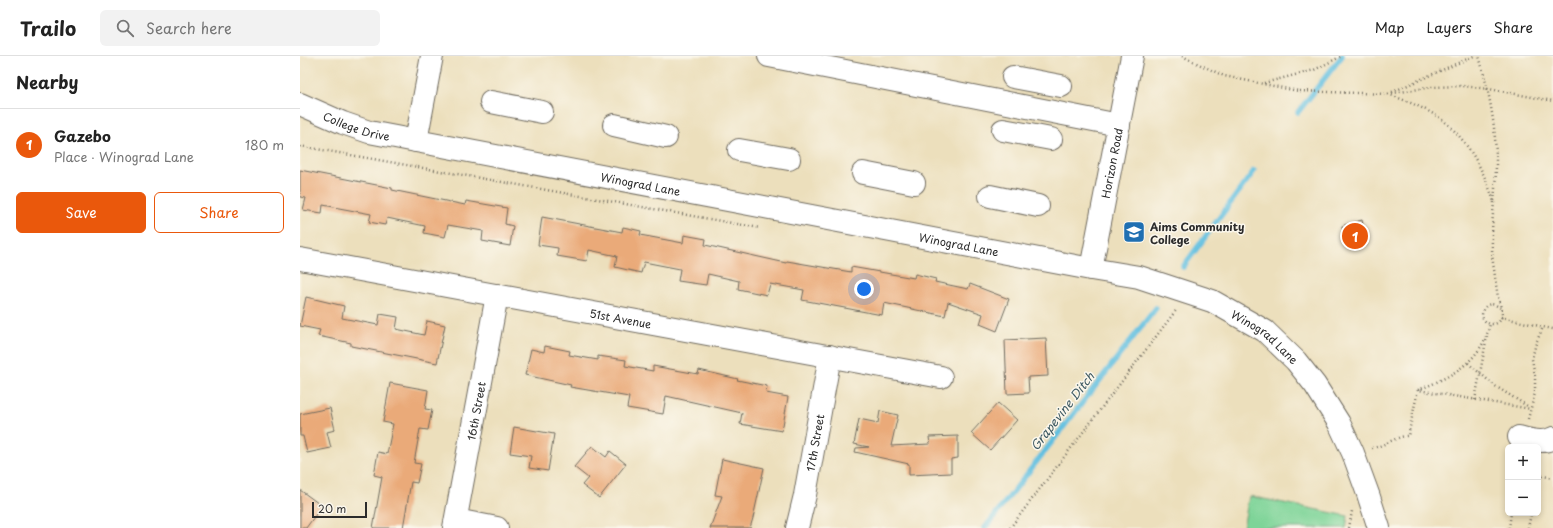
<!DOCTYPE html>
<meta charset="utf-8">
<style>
:root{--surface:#fff;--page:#f2f2f2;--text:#222;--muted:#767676;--line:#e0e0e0;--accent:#ea580c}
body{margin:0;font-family:"Playpen Sans",sans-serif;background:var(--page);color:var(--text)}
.controls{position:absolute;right:12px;bottom:12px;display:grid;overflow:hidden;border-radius:6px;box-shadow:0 2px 6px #0003}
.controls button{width:36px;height:36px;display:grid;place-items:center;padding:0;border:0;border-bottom:1px solid var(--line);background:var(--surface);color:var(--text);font:20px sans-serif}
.scale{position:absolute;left:12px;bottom:10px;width:55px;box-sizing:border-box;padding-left:4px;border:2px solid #2b2b2b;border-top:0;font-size:11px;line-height:14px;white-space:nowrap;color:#2b2b2b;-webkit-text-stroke:3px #fbf7ec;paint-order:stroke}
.you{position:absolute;left:564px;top:233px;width:14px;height:14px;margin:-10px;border:3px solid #fff;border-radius:50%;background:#1a73e8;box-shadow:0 0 0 6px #1a73e833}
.badge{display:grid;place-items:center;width:26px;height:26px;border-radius:50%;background:var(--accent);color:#fff;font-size:13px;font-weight:700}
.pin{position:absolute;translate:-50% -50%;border:2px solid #fff;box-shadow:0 1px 4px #0006}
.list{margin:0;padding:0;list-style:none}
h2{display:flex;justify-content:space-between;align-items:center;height:52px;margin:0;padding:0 16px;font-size:17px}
h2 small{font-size:13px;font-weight:400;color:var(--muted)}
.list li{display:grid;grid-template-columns:26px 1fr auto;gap:12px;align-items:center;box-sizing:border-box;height:72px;padding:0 16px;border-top:1px solid var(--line)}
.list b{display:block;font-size:15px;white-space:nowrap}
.list p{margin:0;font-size:13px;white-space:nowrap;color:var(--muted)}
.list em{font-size:13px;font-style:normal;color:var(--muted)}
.actions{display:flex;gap:8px;padding:12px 16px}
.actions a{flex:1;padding:9px 0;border:1px solid var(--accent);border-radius:6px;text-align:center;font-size:14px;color:var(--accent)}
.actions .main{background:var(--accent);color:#fff}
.icon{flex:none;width:22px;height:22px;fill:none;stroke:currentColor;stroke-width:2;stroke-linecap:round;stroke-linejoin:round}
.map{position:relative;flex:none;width:1253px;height:472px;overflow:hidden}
header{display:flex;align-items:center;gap:24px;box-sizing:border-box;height:56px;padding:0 20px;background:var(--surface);border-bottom:1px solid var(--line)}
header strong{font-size:19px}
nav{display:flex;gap:22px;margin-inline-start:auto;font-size:14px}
.search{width:280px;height:36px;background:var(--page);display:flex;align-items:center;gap:10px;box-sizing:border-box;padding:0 14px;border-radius:6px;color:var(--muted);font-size:15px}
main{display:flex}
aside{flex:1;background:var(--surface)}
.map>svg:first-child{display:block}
.green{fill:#7ed498;stroke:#548062}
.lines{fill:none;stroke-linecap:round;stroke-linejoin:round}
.stream{stroke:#62c0e0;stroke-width:5.5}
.building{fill:#eaaa79}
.minor-casing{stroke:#6f6a5e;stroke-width:24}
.path{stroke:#6f6a5e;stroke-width:2.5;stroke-dasharray:1 3;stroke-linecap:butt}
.minor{stroke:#fff;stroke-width:22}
.labels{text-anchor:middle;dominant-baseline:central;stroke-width:3;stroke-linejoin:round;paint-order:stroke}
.street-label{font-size:11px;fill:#2b2b2b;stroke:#fbf7ec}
.poi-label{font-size:11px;font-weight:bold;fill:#2b2b2b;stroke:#fbf7ec;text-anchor:start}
.water-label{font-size:12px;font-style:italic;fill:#3c5861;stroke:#fbf7ec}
</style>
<header>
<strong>Trailo</strong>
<div class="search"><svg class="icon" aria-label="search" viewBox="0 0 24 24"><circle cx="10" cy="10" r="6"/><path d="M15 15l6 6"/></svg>Search here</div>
<nav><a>Map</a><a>Layers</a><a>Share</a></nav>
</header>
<main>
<aside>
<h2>Nearby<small></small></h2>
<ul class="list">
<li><span class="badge">1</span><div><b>Gazebo</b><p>Place · Winograd Lane</p></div><em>180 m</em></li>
</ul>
<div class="actions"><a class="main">Save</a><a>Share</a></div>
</aside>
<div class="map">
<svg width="1253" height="472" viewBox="0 0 1253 472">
<rect width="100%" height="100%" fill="#fbf7ec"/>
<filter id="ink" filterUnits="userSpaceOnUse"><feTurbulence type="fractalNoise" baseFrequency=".025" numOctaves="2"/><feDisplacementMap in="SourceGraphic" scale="8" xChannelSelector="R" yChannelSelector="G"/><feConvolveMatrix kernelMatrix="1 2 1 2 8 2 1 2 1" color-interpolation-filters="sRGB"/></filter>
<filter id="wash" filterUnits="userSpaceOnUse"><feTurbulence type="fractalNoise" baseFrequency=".012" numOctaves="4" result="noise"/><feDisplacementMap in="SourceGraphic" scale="16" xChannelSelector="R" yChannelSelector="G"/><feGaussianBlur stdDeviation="0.9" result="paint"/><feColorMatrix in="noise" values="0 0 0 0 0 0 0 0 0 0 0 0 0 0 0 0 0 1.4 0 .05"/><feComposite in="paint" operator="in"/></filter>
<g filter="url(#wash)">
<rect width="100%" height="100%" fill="#ecdfbc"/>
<path class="green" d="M 949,440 L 1048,460 L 1046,472 L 943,472 Z"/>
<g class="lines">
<g class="stream">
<path d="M 998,56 L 1042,0"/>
<path d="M 883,211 L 954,115"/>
<path d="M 685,472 L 856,252"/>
</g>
</g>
<g id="blocks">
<g class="building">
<path d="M 0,114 L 92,132 L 92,134 L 165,149 L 166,145 L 207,152 L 205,168 L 213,170 L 210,190 L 182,185 L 183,175 L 148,169 L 145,181 L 124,177 L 125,170 L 87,162 L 85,169 L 69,166 L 71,158 L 23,149 L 22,157 L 3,154 L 6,142 L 0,141 Z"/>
<path d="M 242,161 L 322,176 L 323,171 L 341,175 L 340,179 L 383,187 L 384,179 L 406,183 L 405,189 L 486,207 L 487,205 L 551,216 L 551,211 L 614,222 L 615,218 L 636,223 L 635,226 L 668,233 L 670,228 L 709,243 L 697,275 L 680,268 L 683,258 L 648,246 L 645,260 L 584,247 L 582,259 L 502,244 L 504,234 L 470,228 L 467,239 L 438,233 L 439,225 L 408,218 L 406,229 L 378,225 L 380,213 L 344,206 L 341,217 L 315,211 L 317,200 L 289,194 L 287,205 L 257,200 L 258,192 L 238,189 Z"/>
<path d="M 1062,164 L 1067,189 L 1047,192 L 1042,170 Z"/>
<path d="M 6,241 L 44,250 L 42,262 L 78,269 L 80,258 L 98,261 L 96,273 L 124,279 L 127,265 L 145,269 L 137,307 L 51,290 L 51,287 L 18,280 L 20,274 L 0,270 Z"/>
<path d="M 746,282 L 748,320 L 728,321 L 729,337 L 707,338 L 705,284 Z"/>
<path d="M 245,290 L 270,295 L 269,299 L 298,304 L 298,300 L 326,304 L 325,310 L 353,315 L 353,310 L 398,318 L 399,314 L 438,323 L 437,324 L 467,330 L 466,337 L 488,341 L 482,375 L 440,368 L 442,357 L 366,340 L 363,358 L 327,352 L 329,341 L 270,331 L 271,329 L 225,319 L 231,293 L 244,296 Z"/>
<path d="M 90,327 L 128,334 L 125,353 L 132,354 L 128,374 L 120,373 L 114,407 L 121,408 L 117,427 L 111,426 L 103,472 L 73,472 L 82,421 L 74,419 L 78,396 L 87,398 L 93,368 L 83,366 Z"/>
<path d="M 698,347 L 717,364 L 690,394 L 671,377 Z"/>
<path d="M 30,352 L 35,374 L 27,376 L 31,392 L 7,397 L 3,380 L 0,380 L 0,358 Z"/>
<path d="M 580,355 L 598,359 L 591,390 L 630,388 L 629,381 L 658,380 L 658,402 L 651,403 L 651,417 L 609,419 L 609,408 L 555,396 L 556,392 L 569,391 L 554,388 L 559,363 L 578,367 Z"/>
<path d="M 214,371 L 254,378 L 248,415 L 229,412 L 231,400 L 210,397 Z"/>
<path d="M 292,390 L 306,401 L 310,395 L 326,408 L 299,442 L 282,429 L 288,422 L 274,411 Z"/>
<path d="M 422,403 L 464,412 L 453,462 L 450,472 L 410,472 L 422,440 L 415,439 Z"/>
<path d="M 0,434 L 22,450 L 6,472 L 0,472 Z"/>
</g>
</g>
</g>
<g filter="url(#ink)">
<use href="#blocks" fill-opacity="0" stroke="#6f6a5e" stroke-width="1"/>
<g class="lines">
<g class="minor-casing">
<g id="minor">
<path d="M 469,0 L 819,69"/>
<path d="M 713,21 L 761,30"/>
<path d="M 191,46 L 242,56"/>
<path id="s1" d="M 0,48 L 43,67 L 69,76 L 791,213 L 839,221 L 912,245 L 965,275 L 996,305 L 1015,329 L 1039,367 L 1053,397 L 1068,438 L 1079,472"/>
<path d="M 314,69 L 366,81"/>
<path d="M 703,74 L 751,83"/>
<path d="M 116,85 L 132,0"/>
<path d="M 439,94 L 489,103"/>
<path d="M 563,117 L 614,127"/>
<path d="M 690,140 L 738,150"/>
<path id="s2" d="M 0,203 L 641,321"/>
<path id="s3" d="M 791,213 L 832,0"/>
<path d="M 1219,381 C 1229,384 1243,388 1253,382"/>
<path d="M 156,464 L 197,472"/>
<path id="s4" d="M 154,472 L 197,239"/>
<path id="s5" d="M 497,472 L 505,439 L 530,300"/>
</g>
</g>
<g class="path">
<path d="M 882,0 L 924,20 L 998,35 L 1087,38 L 1132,31 L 1163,30 L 1189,33 L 1253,45"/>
<path d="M 964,27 L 1014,14 L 1042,0"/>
<path d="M 1092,36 L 1174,0"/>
<path d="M 1088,38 C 1104,44 1120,50 1135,59 C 1164,76 1185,116 1194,146 C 1195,133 1196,120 1196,106 C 1196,70 1189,35 1179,0"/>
<path d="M 0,90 L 460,172"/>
<path d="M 1194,146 C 1192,167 1191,187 1193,207 C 1195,219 1196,230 1198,241 C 1199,246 1202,253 1202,259 C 1201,271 1184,271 1182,259 C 1183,248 1192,245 1200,252"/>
<path d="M 1201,261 L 1243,271"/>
<path d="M 1168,307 L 1195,330 L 1229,351"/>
<path d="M 1118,334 C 1151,321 1182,305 1190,268"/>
<path d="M 1175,344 L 1187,280"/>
<path d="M 1228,363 L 1235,337 L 1235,320 L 1232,303 L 1236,287 L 1243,271 L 1253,273"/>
<path d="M 1072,392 C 1085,390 1096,380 1108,380 L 1118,334 L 1231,353"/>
<path d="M 1238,419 L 1253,422"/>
<path d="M 710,472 L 877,253"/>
<path d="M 1049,472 L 1052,455"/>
<path d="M 1209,472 L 1211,457"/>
<path d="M 1228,472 L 1231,458"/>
</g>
<use href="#minor" class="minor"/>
</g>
</g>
<defs>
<g id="university-square" transform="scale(1.15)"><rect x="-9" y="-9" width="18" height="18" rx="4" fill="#1f6fb2" stroke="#fbf7ec"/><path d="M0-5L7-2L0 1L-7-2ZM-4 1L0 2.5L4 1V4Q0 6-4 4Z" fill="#fff"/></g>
</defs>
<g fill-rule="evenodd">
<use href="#university-square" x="834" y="176"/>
</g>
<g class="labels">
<g class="street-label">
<text stroke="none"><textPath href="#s1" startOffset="61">College Drive</textPath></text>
<text stroke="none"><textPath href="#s3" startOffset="108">Horizon Road</textPath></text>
<text stroke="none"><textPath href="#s1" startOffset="351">Winograd Lane</textPath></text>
<text stroke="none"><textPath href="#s1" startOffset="675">Winograd Lane</textPath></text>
<text stroke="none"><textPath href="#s2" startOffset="326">51st Avenue</textPath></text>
<text stroke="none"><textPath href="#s1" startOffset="999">Winograd Lane</textPath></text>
<text stroke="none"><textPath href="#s4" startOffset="119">16th Street</textPath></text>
<text stroke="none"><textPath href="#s5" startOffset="87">17th Street</textPath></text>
</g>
<g class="poi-label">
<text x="850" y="170">Aims Community<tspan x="850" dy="13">College</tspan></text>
</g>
<g class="water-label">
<text transform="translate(762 355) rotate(-52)">Grapevine Ditch</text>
</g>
</g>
</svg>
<div class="controls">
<button>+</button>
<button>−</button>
</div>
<div class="scale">20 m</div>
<div class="you"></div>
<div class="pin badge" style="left:1055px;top:180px">1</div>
</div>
</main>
